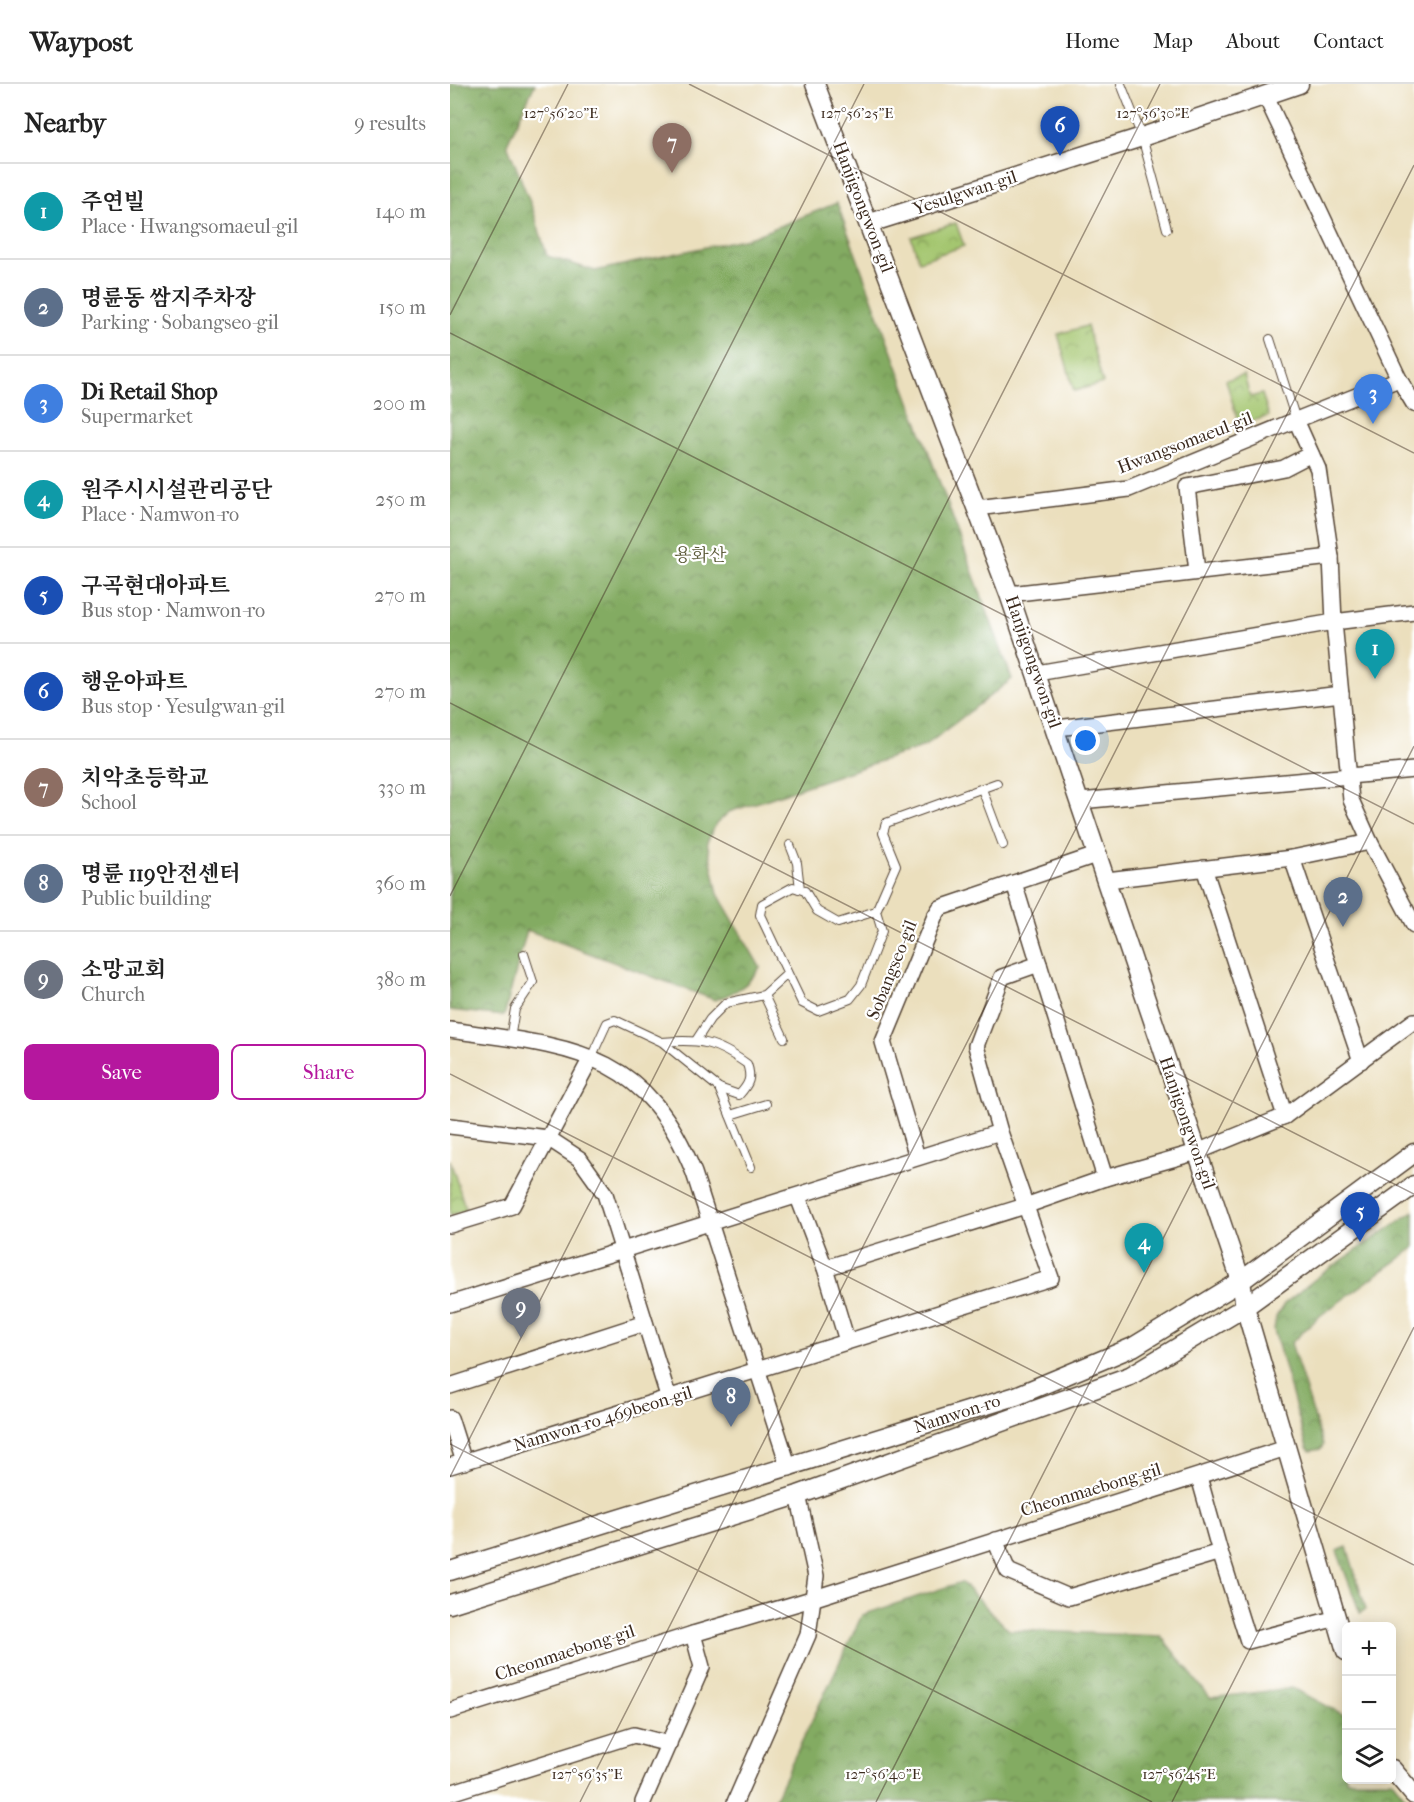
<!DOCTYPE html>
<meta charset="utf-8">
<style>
:root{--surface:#fff;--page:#f2f2f2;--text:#222;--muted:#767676;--line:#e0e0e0;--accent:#b5179e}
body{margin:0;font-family:"IM FELL French Canon","Noto Serif KR",serif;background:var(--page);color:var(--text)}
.controls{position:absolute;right:18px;bottom:18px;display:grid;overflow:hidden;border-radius:9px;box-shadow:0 3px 15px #0003}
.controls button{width:54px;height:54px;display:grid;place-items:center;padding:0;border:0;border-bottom:2px solid var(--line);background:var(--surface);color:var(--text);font:30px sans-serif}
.you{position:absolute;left:636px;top:657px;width:21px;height:21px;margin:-15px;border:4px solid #fff;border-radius:50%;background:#1a73e8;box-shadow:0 0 0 9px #1a73e833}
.badge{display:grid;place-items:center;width:39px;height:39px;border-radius:50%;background:var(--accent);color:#fff;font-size:20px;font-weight:700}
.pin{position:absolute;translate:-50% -50px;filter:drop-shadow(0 2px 3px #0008)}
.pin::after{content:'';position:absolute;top:32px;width:21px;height:18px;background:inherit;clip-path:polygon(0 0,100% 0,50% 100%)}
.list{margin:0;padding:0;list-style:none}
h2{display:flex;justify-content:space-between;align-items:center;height:78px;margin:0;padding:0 24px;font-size:26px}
h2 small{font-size:20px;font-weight:400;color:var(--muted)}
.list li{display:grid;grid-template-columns:39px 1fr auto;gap:18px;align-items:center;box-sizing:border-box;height:96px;padding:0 24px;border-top:2px solid var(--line)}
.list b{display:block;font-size:22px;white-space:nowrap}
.list p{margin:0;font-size:20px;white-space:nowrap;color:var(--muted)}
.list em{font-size:20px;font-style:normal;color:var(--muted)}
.actions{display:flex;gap:12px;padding:18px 24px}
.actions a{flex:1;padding:14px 0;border:2px solid var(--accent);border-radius:9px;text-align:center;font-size:21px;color:var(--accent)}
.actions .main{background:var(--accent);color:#fff}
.icon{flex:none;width:33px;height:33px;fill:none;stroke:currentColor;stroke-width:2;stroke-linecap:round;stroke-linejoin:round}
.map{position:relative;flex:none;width:964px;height:1718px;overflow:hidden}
header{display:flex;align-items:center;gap:36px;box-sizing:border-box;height:84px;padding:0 30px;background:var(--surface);border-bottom:2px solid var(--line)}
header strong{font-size:28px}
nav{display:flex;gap:33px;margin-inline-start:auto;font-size:21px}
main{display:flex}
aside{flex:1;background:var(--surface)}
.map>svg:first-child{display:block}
.forest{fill:url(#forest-crowns);stroke:#5f6a40;stroke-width:1.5}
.park{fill:url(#park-crowns);stroke:#707846;stroke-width:1.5}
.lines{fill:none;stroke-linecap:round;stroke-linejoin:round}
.service-casing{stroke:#554536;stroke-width:10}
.minor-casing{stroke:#554536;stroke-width:18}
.tertiary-casing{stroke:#554536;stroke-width:21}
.service{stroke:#fff;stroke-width:8}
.minor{stroke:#fff;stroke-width:15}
.tertiary{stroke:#fff;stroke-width:18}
.ticks{fill:none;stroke:#3b2a1e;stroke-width:1.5;stroke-opacity:0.45}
.labels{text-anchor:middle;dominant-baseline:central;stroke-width:4.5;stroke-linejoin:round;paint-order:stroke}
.street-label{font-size:18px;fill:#3b2a1e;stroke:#fff}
.park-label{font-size:18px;fill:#5a5936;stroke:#fff}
.ticks-label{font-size:15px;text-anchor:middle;fill:#3b2a1e;stroke:#fff;stroke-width:4.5;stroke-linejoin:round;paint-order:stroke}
</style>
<header>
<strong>Waypost</strong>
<nav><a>Home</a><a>Map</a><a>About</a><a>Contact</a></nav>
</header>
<main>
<aside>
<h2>Nearby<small>9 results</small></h2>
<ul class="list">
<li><span class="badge" style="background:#0f9aa8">1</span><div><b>주연빌</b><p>Place · Hwangsomaeul-gil</p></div><em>140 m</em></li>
<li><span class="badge" style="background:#5c6f8a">2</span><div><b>명륜동 쌈지주차장</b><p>Parking · Sobangseo-gil</p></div><em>150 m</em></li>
<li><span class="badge" style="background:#3f7fe0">3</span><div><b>Di Retail Shop</b><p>Supermarket</p></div><em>200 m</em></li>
<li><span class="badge" style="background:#0f9aa8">4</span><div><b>원주시시설관리공단</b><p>Place · Namwon-ro</p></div><em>250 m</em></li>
<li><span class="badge" style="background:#1a4fb4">5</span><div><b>구곡현대아파트</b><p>Bus stop · Namwon-ro</p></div><em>270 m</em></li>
<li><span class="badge" style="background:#1a4fb4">6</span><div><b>행운아파트</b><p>Bus stop · Yesulgwan-gil</p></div><em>270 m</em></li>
<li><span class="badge" style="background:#8d6e63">7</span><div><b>치악초등학교</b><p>School</p></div><em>330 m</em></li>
<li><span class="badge" style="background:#5c6f8a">8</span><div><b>명륜 119안전센터</b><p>Public building</p></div><em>360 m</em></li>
<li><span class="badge" style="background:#6b7280">9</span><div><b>소망교회</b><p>Church</p></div><em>380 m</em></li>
</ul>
<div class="actions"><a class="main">Save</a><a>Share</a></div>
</aside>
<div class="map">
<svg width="964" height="1718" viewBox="0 0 964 1718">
<defs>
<pattern id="forest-crowns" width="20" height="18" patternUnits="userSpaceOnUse" patternTransform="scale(1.5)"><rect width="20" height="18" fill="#83ab62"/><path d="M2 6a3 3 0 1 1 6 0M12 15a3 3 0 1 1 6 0" fill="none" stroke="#6c8b50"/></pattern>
<pattern id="park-crowns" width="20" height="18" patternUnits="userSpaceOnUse" patternTransform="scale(1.5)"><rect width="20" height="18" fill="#a4c66f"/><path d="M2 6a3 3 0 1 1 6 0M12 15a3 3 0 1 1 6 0" fill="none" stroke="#87a15b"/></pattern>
</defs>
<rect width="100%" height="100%" fill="#fff"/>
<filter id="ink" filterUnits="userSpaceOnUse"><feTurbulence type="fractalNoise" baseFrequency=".0167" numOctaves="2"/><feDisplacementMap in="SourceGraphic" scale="12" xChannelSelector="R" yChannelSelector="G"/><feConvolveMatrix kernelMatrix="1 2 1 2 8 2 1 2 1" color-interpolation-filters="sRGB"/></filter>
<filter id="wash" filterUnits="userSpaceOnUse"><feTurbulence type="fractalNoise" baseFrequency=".008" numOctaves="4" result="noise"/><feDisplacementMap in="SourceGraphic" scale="24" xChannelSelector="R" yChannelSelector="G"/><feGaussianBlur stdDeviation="1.35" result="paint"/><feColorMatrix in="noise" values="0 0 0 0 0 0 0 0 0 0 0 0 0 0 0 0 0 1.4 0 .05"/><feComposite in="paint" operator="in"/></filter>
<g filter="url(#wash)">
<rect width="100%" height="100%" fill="#ebdfbd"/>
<g class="forest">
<path d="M 0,0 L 85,0 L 57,60 L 83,126 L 97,172 L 145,187 L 302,153 L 387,119 L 562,595 L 475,662 L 279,728 L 266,740 L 257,758 L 268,810 L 310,883 C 297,903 286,908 265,916 L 77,846 L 54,932 L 0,926 Z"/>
<path d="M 964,1127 L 964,1164 L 871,1231 L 841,1259 L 873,1361 L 871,1365 L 860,1367 L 857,1364 L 824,1246 L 826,1233 L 834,1220 L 869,1192 Z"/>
<path d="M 897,1463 L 916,1525 L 910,1529 L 887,1467 Z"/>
<path d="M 511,1498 L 559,1546 L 711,1552 L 760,1614 L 843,1604 L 896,1632 L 896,1696 L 942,1696 L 960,1718 L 323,1718 L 412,1531 Z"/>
</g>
<g class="park">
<path d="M 506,139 L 514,162 L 469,177 L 461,153 Z"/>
<path d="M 637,242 L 653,299 L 624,307 L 608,250 Z"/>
<path d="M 794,291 L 800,313 L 812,310 L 819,332 L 789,341 L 776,296 Z"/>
<path d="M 0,1076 L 16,1126 L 0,1131 Z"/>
</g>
</g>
<g filter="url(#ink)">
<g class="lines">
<g class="service-casing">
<g id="service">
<path d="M 671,0 L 692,53 L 717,145"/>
<path d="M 820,255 L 846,336"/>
<path d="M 532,705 L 553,761"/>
<path d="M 340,761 L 347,779 L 350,805"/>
<path d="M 426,827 L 432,847 L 411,901 L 400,915 L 368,927 L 352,919 L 310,831 L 312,820 L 343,803 L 355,807 L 367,827 L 388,839 L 426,827 L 446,781 L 433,749 L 436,739 L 547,699"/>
<path d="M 314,911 L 334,954"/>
<path d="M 60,955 L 65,925 L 83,898 L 74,870"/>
<path d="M 247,955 L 260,935 L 276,919 L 314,911 L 336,891"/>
<path d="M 141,974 L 157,939 L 165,936 L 212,958 L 269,1004 L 289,1011 C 299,1000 302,994 297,980 C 265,957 250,955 212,958"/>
<path d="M 269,1004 L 301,1083"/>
<path d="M 280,1031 L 316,1020"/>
</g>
</g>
<g class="minor-casing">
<g id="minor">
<path d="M 816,13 L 949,295 L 964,320"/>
<path d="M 846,336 L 949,295"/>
<path d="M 527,424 L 679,405 L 846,336 L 868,385 L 881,473 L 884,538 L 901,716 L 920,758 L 964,841"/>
<path d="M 747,487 L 737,403 L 834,384 L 861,370"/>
<path d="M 559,510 L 881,473"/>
<path d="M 587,589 L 884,538 L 964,528"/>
<path d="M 607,644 L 891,610"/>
<path d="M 630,717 L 964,686"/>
<path d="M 842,774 L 911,977"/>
<path d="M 754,784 L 835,1032"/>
<path d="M 657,796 L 842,774 L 920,758"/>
<path d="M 564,799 L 655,1094"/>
<path d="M 0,946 C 118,963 195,964 244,1089 L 339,1384"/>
<path d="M 0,1042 L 98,1054 L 130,1075 L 155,1110 L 219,1315"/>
<path d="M 467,1073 L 433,958 L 485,832 L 490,824 L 649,770"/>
<path d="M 348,1113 L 375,1184 L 397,1257"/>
<path d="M 0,1141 L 62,1122 L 141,974"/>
<path d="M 375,1184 L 575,1122 L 655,1094 L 747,1068 L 835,1032 L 964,937"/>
<path d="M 0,1220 L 550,1048"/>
<path d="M 0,1302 L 195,1239"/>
<path d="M 0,1334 L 14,1378"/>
<path d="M 0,1382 L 601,1194 L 550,1048 L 526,962 L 552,893 L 589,880"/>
<path d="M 545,1456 L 558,1487 L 619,1513 L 770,1468 L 749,1393"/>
<path d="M 770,1468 L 798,1557 L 887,1534"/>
<path d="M 243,1550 L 365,1514 L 836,1364"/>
<path d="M 0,1627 L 243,1550 L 252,1583 L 193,1718"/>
<path d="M 0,1709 L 184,1651 L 219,1660"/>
<path d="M 285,1718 L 358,1551 L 366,1492 L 348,1411"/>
</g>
</g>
<g class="tertiary-casing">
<g id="tertiary">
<path d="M 365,0 L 559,510 L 791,1197 L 795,1223 L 896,1567"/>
<path d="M 420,139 L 692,53 L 849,0"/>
<path d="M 0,1487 L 566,1312 L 683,1263 L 791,1197 L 964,1069"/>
<path d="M 0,1520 L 348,1411 L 680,1292 L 795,1223 L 964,1101"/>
<path d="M 942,1685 L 964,1711"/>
</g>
</g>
<use href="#service" class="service"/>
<use href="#minor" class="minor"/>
<use href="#tertiary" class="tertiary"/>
</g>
</g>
<path class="ticks" d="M 239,0 L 964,369M 0,231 L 118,0M 0,249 L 964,740M 0,619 L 964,1110M 0,812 L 414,0M 0,990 L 964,1481M 0,1360 L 702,1718M 0,1393 L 710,0M 130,1718 L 964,81M 426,1718 L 964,662M 722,1718 L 964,1243"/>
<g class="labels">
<g class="street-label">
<text transform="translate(515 109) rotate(-18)">Yesulgwan-gil</text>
<text transform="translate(413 123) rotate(69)">Hanjigongwon-gil</text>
<text transform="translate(735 359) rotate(-21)">Hwangsomaeul-gil</text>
<text transform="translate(583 578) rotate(71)">Hanjigongwon-gil</text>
<text transform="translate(442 886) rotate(-68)">Sobangseo-gil</text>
<text transform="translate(737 1039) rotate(71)">Hanjigongwon-gil</text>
<text transform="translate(507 1330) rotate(-18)">Namwon-ro</text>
<text transform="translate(153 1335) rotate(-17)">Namwon-ro 469beon-gil</text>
<text transform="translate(641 1406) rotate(-17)">Cheonmaebong-gil</text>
<text transform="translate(115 1569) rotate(-18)">Cheonmaebong-gil</text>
</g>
<g class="park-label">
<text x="250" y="471">용화산</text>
</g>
</g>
<g class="ticks-label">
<text x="111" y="34">127°56'20"E</text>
<text x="407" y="34">127°56'25"E</text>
<text x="703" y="34">127°56'30"E</text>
<text x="137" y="1695">127°56'35"E</text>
<text x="433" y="1695">127°56'40"E</text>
<text x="729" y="1695">127°56'45"E</text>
</g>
</svg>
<div class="controls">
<button>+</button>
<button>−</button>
<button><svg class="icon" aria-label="layers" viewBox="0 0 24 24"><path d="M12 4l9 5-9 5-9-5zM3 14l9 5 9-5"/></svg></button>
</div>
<div class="you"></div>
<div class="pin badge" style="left:925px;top:595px;background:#0f9aa8">1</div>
<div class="pin badge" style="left:893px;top:843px;background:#5c6f8a">2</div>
<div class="pin badge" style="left:923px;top:340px;background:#3f7fe0">3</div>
<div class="pin badge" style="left:694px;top:1189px;background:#0f9aa8">4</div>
<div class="pin badge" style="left:910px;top:1158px;background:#1a4fb4">5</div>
<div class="pin badge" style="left:610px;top:72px;background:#1a4fb4">6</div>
<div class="pin badge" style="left:222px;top:89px;background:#8d6e63">7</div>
<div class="pin badge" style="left:281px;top:1343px;background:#5c6f8a">8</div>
<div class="pin badge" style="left:71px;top:1254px;background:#6b7280">9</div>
</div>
</main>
